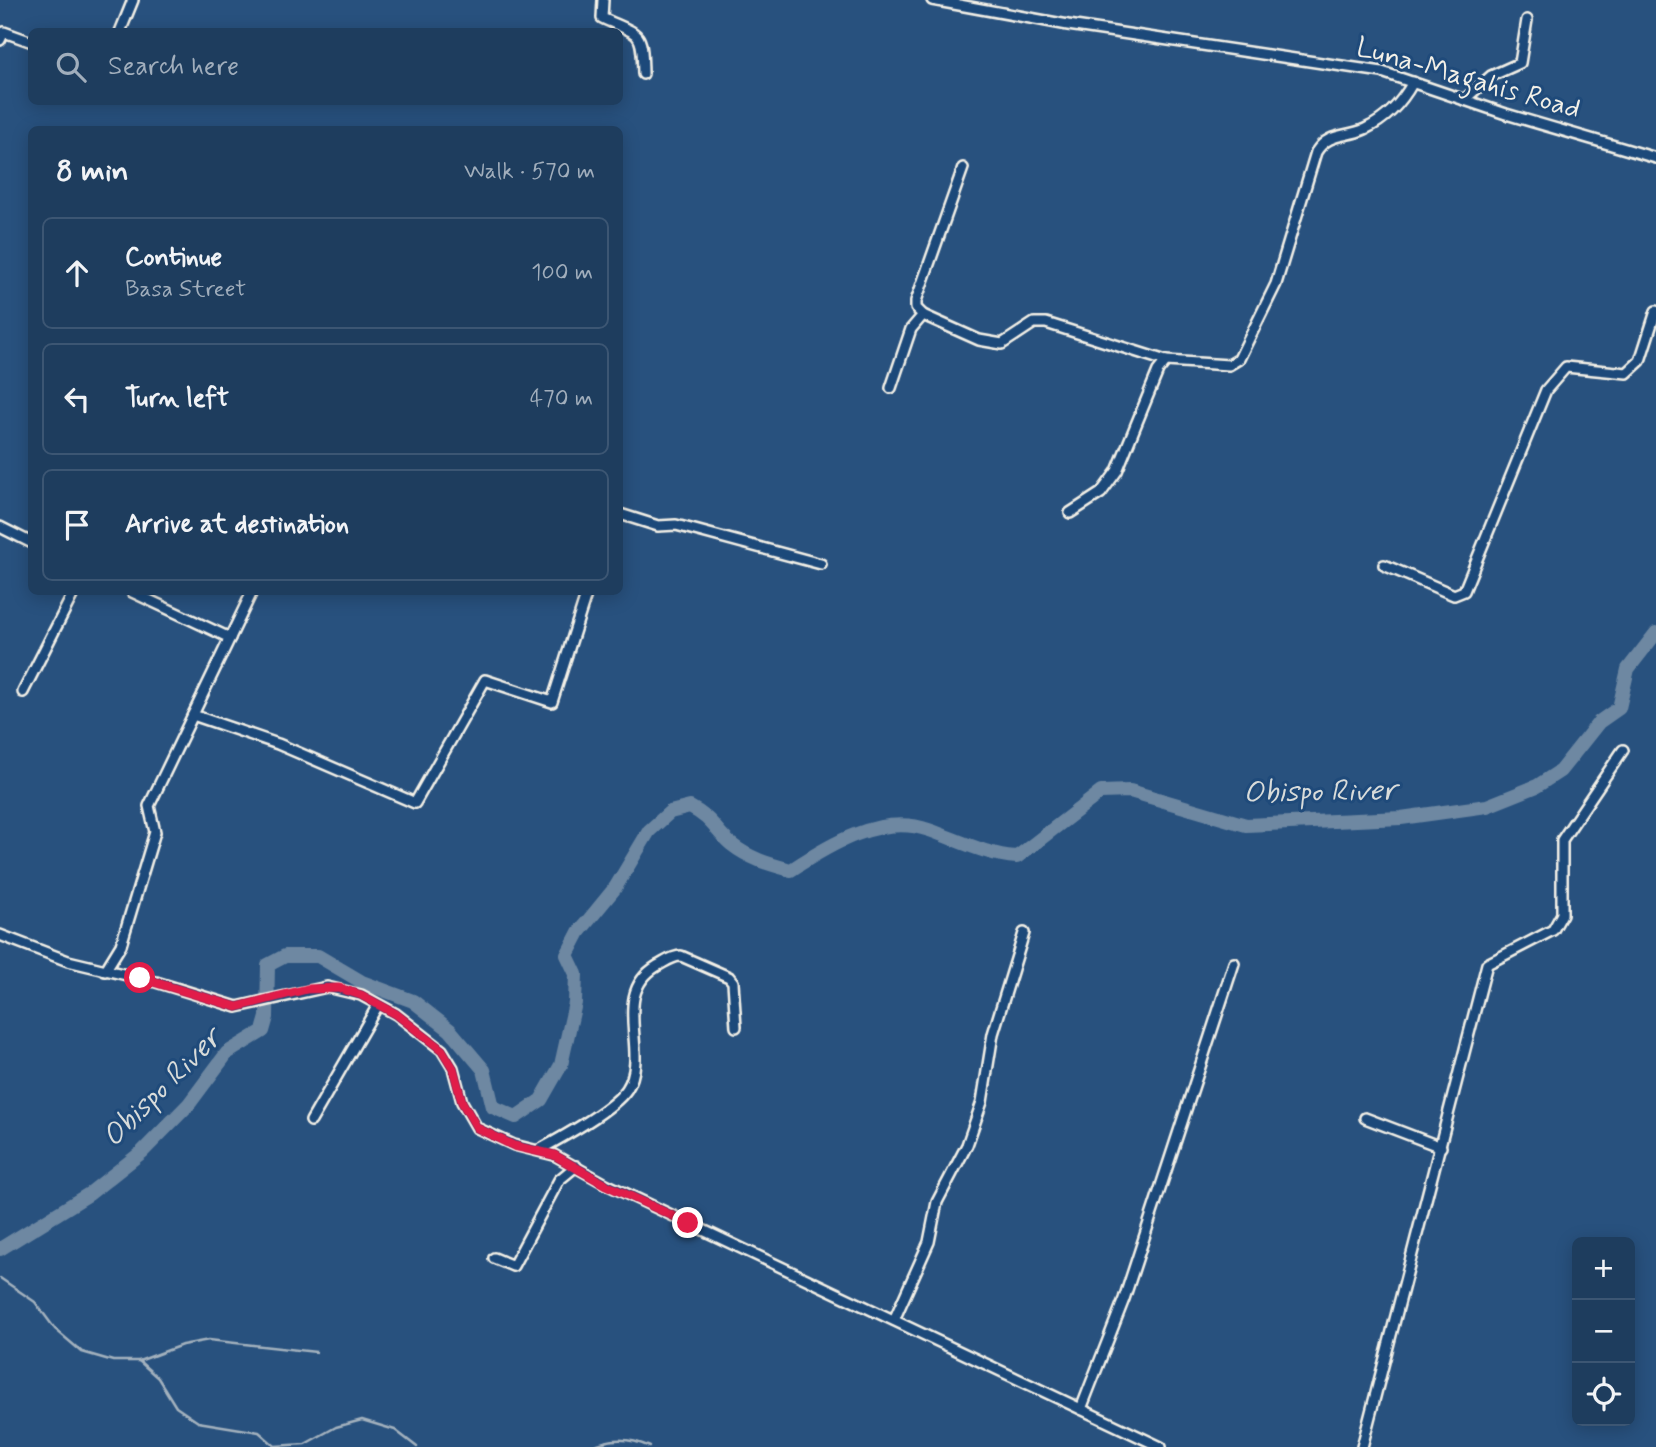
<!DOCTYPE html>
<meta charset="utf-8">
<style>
:root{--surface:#1e3d5e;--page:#264464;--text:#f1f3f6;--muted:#a1aebc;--line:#3c5673}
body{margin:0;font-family:Mynerve,sans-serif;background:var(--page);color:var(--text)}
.controls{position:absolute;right:21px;bottom:21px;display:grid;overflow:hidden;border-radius:10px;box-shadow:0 4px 18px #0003}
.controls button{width:63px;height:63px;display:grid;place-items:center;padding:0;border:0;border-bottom:2px solid var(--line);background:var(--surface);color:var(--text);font:35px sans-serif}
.stop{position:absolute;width:21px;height:21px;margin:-16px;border:5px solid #e11d48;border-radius:50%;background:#fff}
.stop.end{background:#e11d48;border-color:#fff;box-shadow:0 2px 7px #0008}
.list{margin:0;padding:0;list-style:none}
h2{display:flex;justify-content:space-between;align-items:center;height:91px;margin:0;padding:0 28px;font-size:30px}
h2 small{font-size:23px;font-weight:400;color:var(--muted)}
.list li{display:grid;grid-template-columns:46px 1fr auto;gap:21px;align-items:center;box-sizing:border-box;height:112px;margin:0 14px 14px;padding:0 14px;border:2px solid var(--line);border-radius:10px}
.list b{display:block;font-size:26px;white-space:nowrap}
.list p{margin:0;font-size:23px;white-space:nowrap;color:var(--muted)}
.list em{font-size:23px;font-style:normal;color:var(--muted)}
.icon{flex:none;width:38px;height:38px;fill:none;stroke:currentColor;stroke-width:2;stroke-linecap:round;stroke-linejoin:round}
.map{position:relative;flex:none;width:1656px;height:1447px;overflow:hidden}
.search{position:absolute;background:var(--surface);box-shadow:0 4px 18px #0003;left:28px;top:28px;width:595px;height:77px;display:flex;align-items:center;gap:18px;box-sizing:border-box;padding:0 24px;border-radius:10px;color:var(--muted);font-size:26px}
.panel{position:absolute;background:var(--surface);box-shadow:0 4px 18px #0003;left:28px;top:126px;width:595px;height:469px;border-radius:10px}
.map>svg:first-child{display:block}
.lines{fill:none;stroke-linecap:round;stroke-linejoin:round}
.stream{stroke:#a4b2be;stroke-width:2.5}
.river{stroke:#6e88a2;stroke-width:14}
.minor-casing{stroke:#f4f1e8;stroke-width:14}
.minor{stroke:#1f4a7a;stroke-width:9}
.route{stroke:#e11d48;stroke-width:9}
.labels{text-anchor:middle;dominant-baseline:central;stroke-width:6;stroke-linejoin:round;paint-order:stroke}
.street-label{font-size:28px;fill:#f4f1e8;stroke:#1f4a7a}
.water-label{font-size:30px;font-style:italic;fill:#d9dcda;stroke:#1f4a7a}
</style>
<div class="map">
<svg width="1656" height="1447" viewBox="0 0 1656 1447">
<rect width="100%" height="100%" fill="#28517e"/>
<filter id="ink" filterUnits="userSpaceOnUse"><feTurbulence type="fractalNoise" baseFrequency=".0143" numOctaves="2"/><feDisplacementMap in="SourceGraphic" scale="14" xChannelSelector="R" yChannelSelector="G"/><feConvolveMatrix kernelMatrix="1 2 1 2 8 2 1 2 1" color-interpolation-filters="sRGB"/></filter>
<g filter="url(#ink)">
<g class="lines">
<g class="stream">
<path d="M 0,1278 L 35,1302 L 55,1329 L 82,1352 L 113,1361 L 139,1361 L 158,1378 L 176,1407 L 198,1422 L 259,1432 L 275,1446 L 305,1444 L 336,1427 L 362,1420 L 395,1430 L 417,1447"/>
<path d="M 139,1361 L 182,1345 L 209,1340 L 316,1352"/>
<path d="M 591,1447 C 610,1437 631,1438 650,1447"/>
</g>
<path class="river" d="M 0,1249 L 89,1194 L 142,1152 L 189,1104 L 227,1053 L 263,1031 L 267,1017 L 268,965 L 285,956 L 318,956 L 362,982 L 413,1001 L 450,1030 L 484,1070 L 493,1107 L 516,1117 L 541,1100 L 561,1065 L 575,1003 L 576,974 L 567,955 L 579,932 L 615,888 L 649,831 L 670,812 L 690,807 C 713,819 714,829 731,844 C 750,859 769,864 791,870 C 829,845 881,813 929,830 C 958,840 986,855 1017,857 L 1101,792 L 1130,791 L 1246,825 L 1401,818 L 1487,806 L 1537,786 L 1560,771 L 1599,722 L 1619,708 L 1628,669 L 1656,633"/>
<g class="minor-casing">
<g id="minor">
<path d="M 603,0 L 602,18 C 641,36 642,29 643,74"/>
<path d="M 932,0 L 1068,25 L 1382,72 L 1506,114 L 1656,158"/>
<path d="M 120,32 L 133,0"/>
<path d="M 0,40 L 4,32 L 32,42"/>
<path d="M 1464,100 L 1491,76 L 1520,63 L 1527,20"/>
<path d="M 923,315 L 916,308 L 916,301 L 963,168"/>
<path d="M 891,388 L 911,329 L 923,315 L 979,340 L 1002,344 L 1034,323 L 1046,323 L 1166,361"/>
<path d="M 1070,513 L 1101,493 L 1117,471 L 1158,371 L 1166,361 L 1229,365 L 1239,359 L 1276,284 L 1316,152 C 1329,132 1345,138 1365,129 C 1387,119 1402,102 1413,82"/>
<path d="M 620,514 L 658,526 L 676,525 L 821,564"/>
<path d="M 0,527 L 32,543"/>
<path d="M 1384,565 L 1454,595 L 1464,591 L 1546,390 L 1566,367 L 1627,373 L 1640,361 L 1656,311"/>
<path d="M 132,592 L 230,638"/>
<path d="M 23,692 L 74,592"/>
<path d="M 193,715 L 278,744 L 415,803 L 485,680 L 552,702 L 587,592"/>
<path d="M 0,935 L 68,961 L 156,982 L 237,1007 L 327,987 L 361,995 L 396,1014 L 442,1050 L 453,1068 L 462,1102 L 477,1128 L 514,1145 L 554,1155 L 606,1184 L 1161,1447"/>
<path d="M 105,971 L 121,945 L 155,832 L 149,806 L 252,592"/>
<path d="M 1365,1118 L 1441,1147"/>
<path d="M 311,1121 L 378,1005"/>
<path d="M 539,1150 C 561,1138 613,1110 627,1089 C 651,1052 609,995 657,966 C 665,962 672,956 681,956 L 729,977 L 733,982 L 736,1027"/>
<path d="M 494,1258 L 513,1266 L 559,1180 L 576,1166"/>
<path d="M 894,1320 L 929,1242 L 937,1202 L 967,1145 L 982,1102 L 993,1034 L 1024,933"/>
<path d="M 1081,1409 L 1124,1299 L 1234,963"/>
<path d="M 1362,1447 L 1487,964 L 1553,930 L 1562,914 L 1562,840 L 1623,750"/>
</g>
</g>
<use href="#minor" class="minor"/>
</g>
</g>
<g class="lines" filter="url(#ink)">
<path class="route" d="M 140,978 L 237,1007 L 307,989 L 339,988 L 361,995 L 396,1014 L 442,1050 L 453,1068 L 462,1102 L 477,1128 L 514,1146 L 554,1155 L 606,1185 L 688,1223"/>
</g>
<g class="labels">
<g class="street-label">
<text transform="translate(1468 79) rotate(16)">Luna-Magahis Road</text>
</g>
<g class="water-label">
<text transform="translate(1320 792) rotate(-1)">Obispo River</text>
<text transform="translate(162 1088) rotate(-45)">Obispo River</text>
</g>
</g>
</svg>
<div class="controls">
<button>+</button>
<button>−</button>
<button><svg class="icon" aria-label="locate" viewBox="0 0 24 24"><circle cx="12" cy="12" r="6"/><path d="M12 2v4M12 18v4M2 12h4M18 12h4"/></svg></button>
</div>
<div class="stop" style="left:140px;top:978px"></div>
<div class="stop end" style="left:688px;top:1223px"></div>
<div class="search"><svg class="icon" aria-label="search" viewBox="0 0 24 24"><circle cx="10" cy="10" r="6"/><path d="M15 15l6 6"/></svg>Search here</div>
<section class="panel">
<h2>8 min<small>Walk · 570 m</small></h2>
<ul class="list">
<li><svg class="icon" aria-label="ahead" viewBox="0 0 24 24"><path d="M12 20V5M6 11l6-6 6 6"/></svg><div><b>Continue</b><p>Basa Street</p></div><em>100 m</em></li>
<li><svg class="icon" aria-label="left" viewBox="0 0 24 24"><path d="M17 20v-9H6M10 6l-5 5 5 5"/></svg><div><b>Turn left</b></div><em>470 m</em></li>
<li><svg class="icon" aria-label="arrive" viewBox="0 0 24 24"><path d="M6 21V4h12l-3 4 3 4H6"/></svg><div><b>Arrive at destination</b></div></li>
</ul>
</section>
</div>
